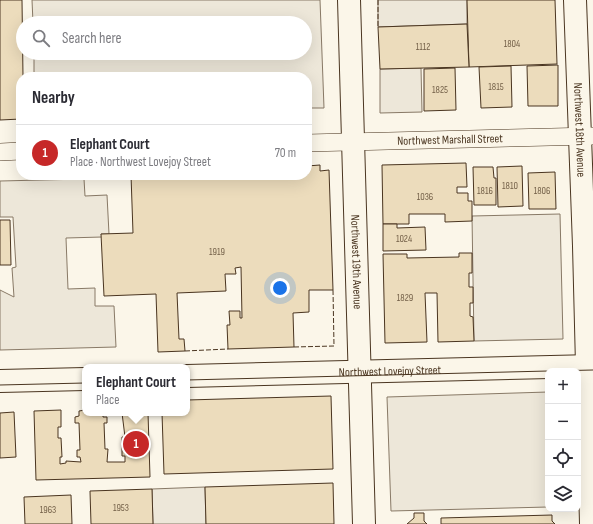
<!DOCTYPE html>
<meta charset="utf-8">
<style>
:root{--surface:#fff;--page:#f7f7f7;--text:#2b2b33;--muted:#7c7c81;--line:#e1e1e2;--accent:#c62828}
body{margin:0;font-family:"Sofia Sans Condensed",sans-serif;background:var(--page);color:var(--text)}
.controls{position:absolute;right:12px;bottom:12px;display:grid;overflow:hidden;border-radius:8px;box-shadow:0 4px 16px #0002}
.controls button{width:36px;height:36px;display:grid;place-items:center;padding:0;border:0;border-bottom:1px solid var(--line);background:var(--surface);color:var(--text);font:20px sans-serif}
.you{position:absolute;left:280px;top:288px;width:14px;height:14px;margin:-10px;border:3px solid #fff;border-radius:50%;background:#1a73e8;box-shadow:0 0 0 6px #1a73e833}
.badge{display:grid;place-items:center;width:26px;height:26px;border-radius:50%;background:var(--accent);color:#fff;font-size:13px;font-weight:700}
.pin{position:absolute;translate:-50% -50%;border:2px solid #fff;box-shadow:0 1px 4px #0006}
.popup{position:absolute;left:82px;top:364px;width:108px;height:52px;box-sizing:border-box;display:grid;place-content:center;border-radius:8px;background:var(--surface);filter:drop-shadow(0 1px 3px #0005);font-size:13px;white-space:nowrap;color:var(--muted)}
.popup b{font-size:15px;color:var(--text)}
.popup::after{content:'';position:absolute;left:50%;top:100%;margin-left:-8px;border:8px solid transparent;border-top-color:var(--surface)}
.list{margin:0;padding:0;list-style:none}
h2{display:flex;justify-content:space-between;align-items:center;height:52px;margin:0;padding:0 16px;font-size:17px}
h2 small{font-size:13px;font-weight:400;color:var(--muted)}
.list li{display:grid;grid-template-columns:26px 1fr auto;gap:12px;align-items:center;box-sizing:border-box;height:56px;padding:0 16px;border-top:1px solid var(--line)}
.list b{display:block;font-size:15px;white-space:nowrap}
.list p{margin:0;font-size:13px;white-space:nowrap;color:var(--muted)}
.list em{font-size:13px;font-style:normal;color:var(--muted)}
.icon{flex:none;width:22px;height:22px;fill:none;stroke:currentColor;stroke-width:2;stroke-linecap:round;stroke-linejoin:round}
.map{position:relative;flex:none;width:593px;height:524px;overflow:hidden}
.search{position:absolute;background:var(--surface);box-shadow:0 4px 16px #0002;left:16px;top:16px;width:296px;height:44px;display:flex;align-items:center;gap:10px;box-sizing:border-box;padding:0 14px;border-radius:22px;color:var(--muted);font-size:15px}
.panel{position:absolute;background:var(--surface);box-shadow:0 4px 16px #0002;left:16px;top:72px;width:296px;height:108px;border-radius:16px}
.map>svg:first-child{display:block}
.parking{fill:#ede7d9;stroke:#887966}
.building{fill:#ecdcbc;stroke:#4a3520}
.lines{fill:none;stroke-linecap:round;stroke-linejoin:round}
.minor-casing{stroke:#4a3520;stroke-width:18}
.tertiary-casing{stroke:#4a3520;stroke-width:24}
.secondary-casing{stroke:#4a3520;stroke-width:24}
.minor{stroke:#fbf6e9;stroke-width:17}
.tertiary{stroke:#fbf6e9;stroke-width:22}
.secondary{stroke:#fbf6e9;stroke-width:22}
.tram{stroke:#4a3520;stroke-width:1}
.fence{stroke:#4a3520;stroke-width:1;stroke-dasharray:5 2;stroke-linecap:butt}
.labels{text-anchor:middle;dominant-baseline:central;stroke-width:3;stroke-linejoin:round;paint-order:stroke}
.number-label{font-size:10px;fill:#725f47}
.street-label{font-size:12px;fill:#4a3520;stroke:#fbf6e9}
</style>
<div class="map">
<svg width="593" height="524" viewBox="0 0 593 524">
<rect width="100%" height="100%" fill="#fbf6e9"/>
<g class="parking">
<path d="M 32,0 L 320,0 L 324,108 L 307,108 L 307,77 L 34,77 L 34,53 L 305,53 L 305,23 L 33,23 Z"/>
<path d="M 378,0 L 467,0 L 467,24 L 378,27 Z"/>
<path d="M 421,68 L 422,112 L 380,113 L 380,69 Z"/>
<path d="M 84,179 L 85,196 L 107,195 L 109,234 L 101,234 L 102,237 L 66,238 L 68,289 L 95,288 L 95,306 L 114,306 L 116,347 L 0,350 L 0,290 L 14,297 L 12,268 L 16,267 L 13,217 L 0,217 L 0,181 Z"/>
<path d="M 560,214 L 563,339 L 474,341 L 472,216 Z"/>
<path d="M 548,392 L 548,507 L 391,511 L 387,397 Z"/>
<path d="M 205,487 L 206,524 L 153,524 L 152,489 Z"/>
</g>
<g class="building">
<path d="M 0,0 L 22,0 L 23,77 L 21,77 L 21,119 L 0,120 Z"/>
<path d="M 467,0 L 555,0 L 557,64 L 469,67 Z"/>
<path d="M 467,24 L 469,67 L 380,69 L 378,27 Z"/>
<path d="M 558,65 L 558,106 L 528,106 L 527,66 Z"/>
<path d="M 511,66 L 512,107 L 481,108 L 479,67 Z"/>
<path d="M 455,68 L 456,110 L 424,111 L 424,69 Z"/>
<path d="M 466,163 L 467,187 L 457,187 L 457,193 L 468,193 L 468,201 L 472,201 L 472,221 L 445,222 L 445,214 L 409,214 L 409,224 L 383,224 L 382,165 Z"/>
<path d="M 320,165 L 320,171 L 329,170 L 333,290 L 309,290 L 309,312 L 293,313 L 294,347 L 228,349 L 227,325 L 230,325 L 229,311 L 240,311 L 240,318 L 242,318 L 241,267 L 235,268 L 236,274 L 225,274 L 226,291 L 177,293 L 179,339 L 184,339 L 185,351 L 158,352 L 156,294 L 104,296 L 101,234 L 133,233 L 131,175 L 307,175 L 307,166 Z"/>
<path d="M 522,166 L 523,206 L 498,207 L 497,167 Z"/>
<path d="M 473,167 L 493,167 L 494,178 L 496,178 L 496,205 L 474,205 Z"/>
<path d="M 555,172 L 556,209 L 529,209 L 528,173 Z"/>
<path d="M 0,220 L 10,220 L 11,265 L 0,265 Z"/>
<path d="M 383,224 L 397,224 L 397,228 L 425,227 L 426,250 L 383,251 Z"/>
<path d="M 459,253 L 472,253 L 472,273 L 469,273 L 469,287 L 473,287 L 473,303 L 470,303 L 470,316 L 473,317 L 474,341 L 438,342 L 437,293 L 425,293 L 427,342 L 385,343 L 383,254 L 407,254 L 407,258 L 459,257 Z"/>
<path d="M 331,396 L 333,469 L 164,474 L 162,413 L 187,413 L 187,400 Z"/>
<path d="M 61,410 L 61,427 L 58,427 L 58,438 L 61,438 L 62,457 L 60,457 L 60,464 L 66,463 L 66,461 L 81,462 L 80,457 L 77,457 L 77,450 L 80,450 L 79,423 L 75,423 L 75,417 L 79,416 L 79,411 L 85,410 L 85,413 L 103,413 L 103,417 L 107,417 L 107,423 L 104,423 L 105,449 L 108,449 L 107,462 L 125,462 L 125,456 L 122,456 L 122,437 L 125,437 L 122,413 L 148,413 L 150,477 L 36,480 L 34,411 Z"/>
<path d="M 14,412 L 16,457 L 0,458 L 0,413 Z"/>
<path d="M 333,483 L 334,524 L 206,524 L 205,487 Z"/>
<path d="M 152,489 L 153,524 L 91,524 L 90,491 Z"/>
<path d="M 71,495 L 72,524 L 25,524 L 24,497 Z"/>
<path d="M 414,513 L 424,513 L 424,521 L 427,524 L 407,524 L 414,518 Z"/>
<path d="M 552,515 L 552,521 L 555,524 L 441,524 L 441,518 Z"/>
</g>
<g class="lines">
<g class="minor-casing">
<g id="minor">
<path id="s1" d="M 307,143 L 593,136"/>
<path d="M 0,152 L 21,151"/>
</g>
</g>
<g class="tertiary-casing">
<g id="tertiary">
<path id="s2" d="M 349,0 L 364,524"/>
<path id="s3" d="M 575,0 L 584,246 L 591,524"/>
</g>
</g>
<g class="secondary-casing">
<g id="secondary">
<path id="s4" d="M 187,376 L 593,366"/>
<path d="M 0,381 L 85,379"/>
</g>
</g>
<use href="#minor" class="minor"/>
<use href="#tertiary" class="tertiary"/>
<use href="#secondary" class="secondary"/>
<g class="tram">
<path d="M 552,371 L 593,370"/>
<path d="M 187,380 L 548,371"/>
<path d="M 0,385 L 85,383"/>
</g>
<g class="fence">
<path d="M 378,0 L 378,27"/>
<path d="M 294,347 L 334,346 L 333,290"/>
<path d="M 185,351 L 228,349"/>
</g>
</g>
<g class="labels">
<g class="number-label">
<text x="512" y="44">1804</text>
<text x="423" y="47">1112</text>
<text x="496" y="87">1815</text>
<text x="440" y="90">1825</text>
<text x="510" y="186">1810</text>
<text x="485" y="191">1816</text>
<text x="542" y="191">1806</text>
<text x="425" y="197">1036</text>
<text x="404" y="239">1024</text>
<text x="217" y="252">1919</text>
<text x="405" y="298">1829</text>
<text x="121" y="508">1953</text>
<text x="48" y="510">1963</text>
</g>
<g class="street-label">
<text stroke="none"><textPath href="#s3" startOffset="130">Northwest 18th Avenue</textPath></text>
<text stroke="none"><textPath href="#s1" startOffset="143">Northwest Marshall Street</textPath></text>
<text stroke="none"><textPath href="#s2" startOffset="262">Northwest 19th Avenue</textPath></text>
<text stroke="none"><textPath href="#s4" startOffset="203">Northwest Lovejoy Street</textPath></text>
</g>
</g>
</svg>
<div class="controls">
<button>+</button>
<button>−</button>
<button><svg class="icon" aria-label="locate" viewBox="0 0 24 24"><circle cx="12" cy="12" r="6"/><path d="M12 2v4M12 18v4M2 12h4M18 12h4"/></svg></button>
<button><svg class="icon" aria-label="layers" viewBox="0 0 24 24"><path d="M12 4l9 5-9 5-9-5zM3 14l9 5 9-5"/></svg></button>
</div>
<div class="you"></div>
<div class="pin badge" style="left:136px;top:444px">1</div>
<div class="popup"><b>Elephant Court</b>Place</div>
<div class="search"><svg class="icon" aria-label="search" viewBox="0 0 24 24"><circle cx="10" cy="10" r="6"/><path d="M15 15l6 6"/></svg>Search here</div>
<section class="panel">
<h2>Nearby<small></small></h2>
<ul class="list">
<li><span class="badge">1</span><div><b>Elephant Court</b><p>Place · Northwest Lovejoy Street</p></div><em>70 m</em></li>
</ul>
</section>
</div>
